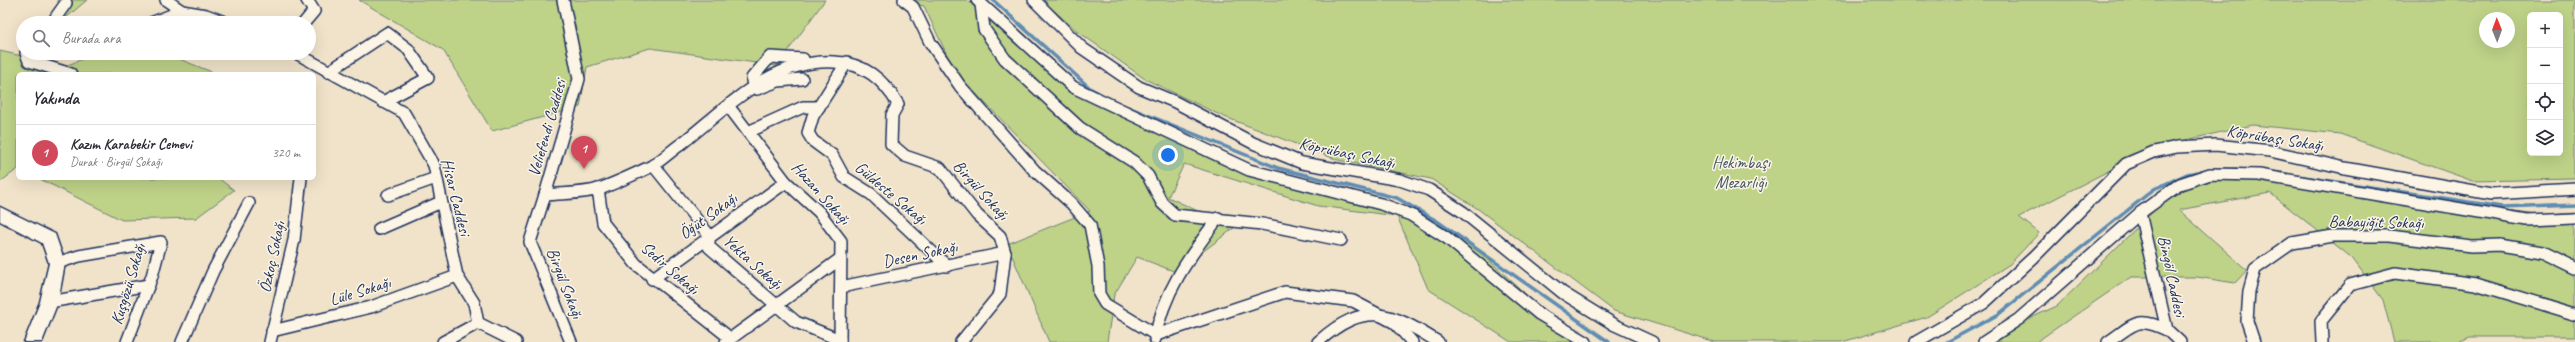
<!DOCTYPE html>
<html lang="tr">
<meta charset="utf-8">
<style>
:root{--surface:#fff;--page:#f7f7f7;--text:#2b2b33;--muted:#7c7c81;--line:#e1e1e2;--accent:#d1495b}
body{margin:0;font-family:Caveat,sans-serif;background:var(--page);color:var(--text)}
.controls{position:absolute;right:12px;top:12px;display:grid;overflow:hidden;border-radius:6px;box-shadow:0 4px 16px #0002}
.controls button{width:36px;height:36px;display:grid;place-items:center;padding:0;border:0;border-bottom:1px solid var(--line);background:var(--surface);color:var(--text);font:20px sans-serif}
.compass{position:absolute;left:2479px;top:12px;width:36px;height:36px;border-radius:50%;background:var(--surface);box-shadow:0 4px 16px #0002;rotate:359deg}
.you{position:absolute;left:1168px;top:155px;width:14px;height:14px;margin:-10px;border:3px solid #fff;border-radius:50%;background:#1a73e8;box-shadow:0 0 0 6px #1a73e833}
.badge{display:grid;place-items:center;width:26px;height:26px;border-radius:50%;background:var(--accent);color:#fff;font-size:13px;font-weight:700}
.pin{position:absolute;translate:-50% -33px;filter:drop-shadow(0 1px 2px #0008)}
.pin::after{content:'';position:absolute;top:21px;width:14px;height:12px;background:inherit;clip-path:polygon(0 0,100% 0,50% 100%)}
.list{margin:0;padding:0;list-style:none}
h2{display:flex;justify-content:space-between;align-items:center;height:52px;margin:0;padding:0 16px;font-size:17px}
h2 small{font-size:13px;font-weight:400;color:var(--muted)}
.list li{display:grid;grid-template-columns:26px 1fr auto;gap:12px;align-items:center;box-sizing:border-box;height:56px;padding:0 16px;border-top:1px solid var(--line)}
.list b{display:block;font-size:15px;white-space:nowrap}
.list p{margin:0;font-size:13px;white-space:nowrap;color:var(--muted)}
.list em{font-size:13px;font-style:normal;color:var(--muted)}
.icon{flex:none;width:22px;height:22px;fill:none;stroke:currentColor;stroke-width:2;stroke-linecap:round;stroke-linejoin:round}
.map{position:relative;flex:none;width:2575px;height:342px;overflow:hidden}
.search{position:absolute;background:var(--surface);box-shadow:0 4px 16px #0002;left:16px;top:16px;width:300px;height:44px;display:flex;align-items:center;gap:10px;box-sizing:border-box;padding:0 14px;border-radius:22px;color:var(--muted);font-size:15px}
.panel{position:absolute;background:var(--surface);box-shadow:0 4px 16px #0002;left:16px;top:72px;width:300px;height:108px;border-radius:6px}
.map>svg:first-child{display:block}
.green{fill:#bed288;stroke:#6c8073;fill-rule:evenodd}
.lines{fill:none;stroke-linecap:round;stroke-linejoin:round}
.stream{stroke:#5e8cb3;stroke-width:3.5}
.minor-casing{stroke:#1b2f5e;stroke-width:14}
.secondary-casing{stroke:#1b2f5e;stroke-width:3}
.minor{stroke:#fcf5e5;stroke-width:11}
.secondary{fill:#fcf5e5;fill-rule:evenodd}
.labels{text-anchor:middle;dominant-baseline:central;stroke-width:3;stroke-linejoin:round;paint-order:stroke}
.street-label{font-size:17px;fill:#1b2f5e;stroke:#fcf5e5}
.park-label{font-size:17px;fill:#445868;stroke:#fcf5e5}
</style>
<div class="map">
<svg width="2575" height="342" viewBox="0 0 2575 342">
<rect width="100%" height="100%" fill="#f1e3ca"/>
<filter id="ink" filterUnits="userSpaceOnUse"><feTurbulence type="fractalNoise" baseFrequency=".025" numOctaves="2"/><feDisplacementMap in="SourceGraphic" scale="8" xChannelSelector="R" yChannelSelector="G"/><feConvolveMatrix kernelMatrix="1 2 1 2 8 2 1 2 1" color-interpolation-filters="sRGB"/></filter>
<g filter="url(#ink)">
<g class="green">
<path d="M 57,0 L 87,0 L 67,17 Z"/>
<path d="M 359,0 L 825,0 L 777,66 L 650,48 L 587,67 L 580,107 L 492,131 L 443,50 Z"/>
<path d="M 898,0 L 967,0 L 1066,86 L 1138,124 L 1304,191 L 1418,209 L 1475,247 L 1574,339 L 1582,342 L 1511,342 L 1428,289 L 1397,216 L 1318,206 L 1184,164 L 1168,197 L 1234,228 L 1176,272 L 1137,257 L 1114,295 L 1107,342 L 1049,342 L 1007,244 L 1090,211 L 955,72 L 924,6 Z"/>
<path d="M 1042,0 L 2575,0 L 2575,179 L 2473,181 L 2340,134 L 2253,125 L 2155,147 L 2019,217 L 2039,233 L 2010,264 L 1927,317 L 1842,342 L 1715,342 L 1614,311 L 1478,209 L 1431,179 L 1338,160 L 1222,116 L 1145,79 L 1077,31 ZM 2530,15 L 2560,15 L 2560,153 L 2530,153 ZM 2485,18 L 2509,18 L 2509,42 L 2485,42 Z"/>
<path d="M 0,51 L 65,66 L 98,53 L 164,53 L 217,74 L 18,74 L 18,169 L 0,182 Z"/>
<path d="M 2236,175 L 2538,214 L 2575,211 L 2575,337 L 2470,337 L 2458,342 L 2394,342 L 2383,300 L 2352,258 L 2270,193 L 2179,210 L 2247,270 L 2235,283 L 2197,277 L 2131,277 L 2036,342 L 1978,342 L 2057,306 L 2175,190 Z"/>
<path d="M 38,178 L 218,178 L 234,190 L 196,218 L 122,220 Z"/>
</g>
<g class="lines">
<g class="stream">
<path d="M 993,0 L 1091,89 L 1099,93"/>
<path d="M 1128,107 L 1278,168 L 1397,198 L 1437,221 L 1609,342"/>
<path d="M 2215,169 L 2237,169"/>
<path d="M 2298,176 L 2502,207 L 2575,204"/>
<path d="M 1947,342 L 1999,314 L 2154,189 L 2187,174 L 2203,171"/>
</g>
<g class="minor-casing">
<g id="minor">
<path d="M 166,0 L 182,11 L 206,15 L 227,23"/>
<path d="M 904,0 L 913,7 L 930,42 L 960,86 L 1034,170 L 1071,203 L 1090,225 L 1098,266 L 1099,294 L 1105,304 L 1156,335 L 1285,292 L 1353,301 L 1395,323 L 1412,342"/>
<path d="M 977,0 L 1073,87 L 1249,170 L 1381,204 L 1411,215 L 1447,238 L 1539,314 L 1586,342"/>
<path d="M 1034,0 L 1082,48 L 1139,87 L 1175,102 L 1253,143 L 1302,163 L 1400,180 L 1429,190 L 1463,212 L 1563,293 L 1615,325 L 1652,342"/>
<path d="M 981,4 L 984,29 L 1005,59 L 1080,128 L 1134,162 L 1148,176 L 1162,203 L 1175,215 L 1262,224 L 1341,240"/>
<path d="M 55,23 L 56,17 L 66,3"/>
<path d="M 151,23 L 182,11"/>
<path d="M 304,23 L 314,11 L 307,0"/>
<path d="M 26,53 L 29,61 L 71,74"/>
<path d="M 296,53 L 404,113 L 434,165 L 457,276 L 474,303 L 478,323 L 516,342"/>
<path d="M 847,62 L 813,116 L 808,133 L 813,141 L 832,155 L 844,177 L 871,194 L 947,266"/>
<path d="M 328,72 L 387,33 L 408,49 L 428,78 L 383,102"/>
<path d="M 758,83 L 752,81 L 752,78 L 770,57 L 803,59"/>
<path d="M 757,89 L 778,81 L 802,79"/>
<path d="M 729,107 L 786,182 L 819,212 L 841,241 L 840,342"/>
<path d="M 748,132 L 803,107 L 819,107"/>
<path d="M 653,165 L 709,235 L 709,247 L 796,322 L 840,340"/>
<path d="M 598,189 L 603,223 L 636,264 L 730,338"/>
<path d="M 388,195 L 436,178"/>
<path d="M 545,195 L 579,79 L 563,0"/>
<path d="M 2140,213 L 2167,330 L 2180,342"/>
<path d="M 379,229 L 441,202"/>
<path d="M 57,263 L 79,256 L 161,242 L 152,276 L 127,342"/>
<path d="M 652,279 L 786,182"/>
<path d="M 841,287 L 1005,253"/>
<path d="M 49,302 L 149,285"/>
<path d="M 272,331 L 371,307 L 457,276"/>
<path d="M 1155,339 C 1163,292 1190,256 1218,218"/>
<path d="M 182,342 L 213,271 L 249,203"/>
<path d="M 270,342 L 294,240 L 301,178"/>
<path d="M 443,342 L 478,323"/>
<path d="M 571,342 L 530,242 L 545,195 C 562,193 583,194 599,189 C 616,183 635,174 652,166 C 662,160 671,151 681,144 C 727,108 771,59 834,62 C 864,63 883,79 898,104 L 892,115 L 891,144 L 905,156 L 940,168 L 977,215 L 1000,236 L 1005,253 L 1000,294 L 961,342"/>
<path d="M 726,342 L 840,259"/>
<path d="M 1318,342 C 1365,300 1391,312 1438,342"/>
<path d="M 1916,342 L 1984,303 L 2034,257 L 2126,164 L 2154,152 L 2177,147 L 2216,145 L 2270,151 L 2345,168 L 2491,194 L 2575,189"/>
<path d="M 1984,342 L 2019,319 L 2140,213 L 2180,184 L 2210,174 L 2259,175 L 2527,220 L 2575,218"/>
<path d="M 2108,342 C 2134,325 2136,315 2167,330"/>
<path d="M 2254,342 L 2247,321 L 2249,291 L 2255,269 L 2292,243 L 2333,236 L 2389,236 L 2472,246 L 2500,245 L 2542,252 L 2575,268"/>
<path d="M 2322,342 L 2321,321 L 2350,285 L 2395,273 L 2476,284 L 2575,314"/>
</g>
</g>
<g class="secondary-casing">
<path id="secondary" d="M 0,207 L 55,234 L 65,263 L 58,302 L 42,342 L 24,342 L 40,302 L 49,263 L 42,243 L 0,221 Z"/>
</g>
<use href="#minor" class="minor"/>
<use href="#secondary" class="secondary"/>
</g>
</g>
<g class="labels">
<g class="street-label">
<text transform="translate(547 128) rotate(-74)">Veliefendi Caddesi</text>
<text transform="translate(2275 138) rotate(9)">Köprübaşı Sokağı</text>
<text transform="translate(1347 153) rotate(12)">Köprübaşı Sokağı</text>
<text transform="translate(981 190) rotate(48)">Birgül Sokağı</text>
<text transform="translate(821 193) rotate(48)">Hazan Sokağı</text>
<text transform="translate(891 193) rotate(40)">Güldeste Sokağı</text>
<text transform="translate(456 197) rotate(76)">Hisar Caddesi</text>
<text transform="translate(708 216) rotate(-36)">Öğüt Sokağı</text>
<text transform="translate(2376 222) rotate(1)">Babayiğit Sokağı</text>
<text transform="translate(920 254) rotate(-12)">Desen Sokağı</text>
<text transform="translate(272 257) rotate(-78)">Özkoç Sokağı</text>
<text transform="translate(753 262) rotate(42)">Yekta Sokağı</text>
<text transform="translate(670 268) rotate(41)">Sedir Sokağı</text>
<text transform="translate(2172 276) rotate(78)">Bingöl Caddesi</text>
<text transform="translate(565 283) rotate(69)">Birgül Sokağı</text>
<text transform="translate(128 284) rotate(-73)">Kuşgözü Sokağı</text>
<text transform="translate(360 291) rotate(-17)">Lüle Sokağı</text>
</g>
<g class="park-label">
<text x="1741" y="162">Hekimbaşı<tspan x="1741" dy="20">Mezarlığı</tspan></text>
</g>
</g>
</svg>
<div class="controls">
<button>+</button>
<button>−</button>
<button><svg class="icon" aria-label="locate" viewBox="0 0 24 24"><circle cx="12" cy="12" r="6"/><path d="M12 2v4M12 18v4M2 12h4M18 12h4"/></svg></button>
<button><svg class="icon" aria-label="layers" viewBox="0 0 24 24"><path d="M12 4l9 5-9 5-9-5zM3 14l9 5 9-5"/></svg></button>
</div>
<svg class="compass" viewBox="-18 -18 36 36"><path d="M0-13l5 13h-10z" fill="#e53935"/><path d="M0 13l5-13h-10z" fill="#7c7c81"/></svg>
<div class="you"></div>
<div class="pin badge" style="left:584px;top:169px">1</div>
<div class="search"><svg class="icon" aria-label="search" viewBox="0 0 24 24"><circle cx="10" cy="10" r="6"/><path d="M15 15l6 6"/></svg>Burada ara</div>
<section class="panel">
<h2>Yakında<small></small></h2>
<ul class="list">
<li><span class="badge">1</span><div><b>Kazım Karabekir Cemevi</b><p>Durak · Birgül Sokağı</p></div><em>320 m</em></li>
</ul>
</section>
</div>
